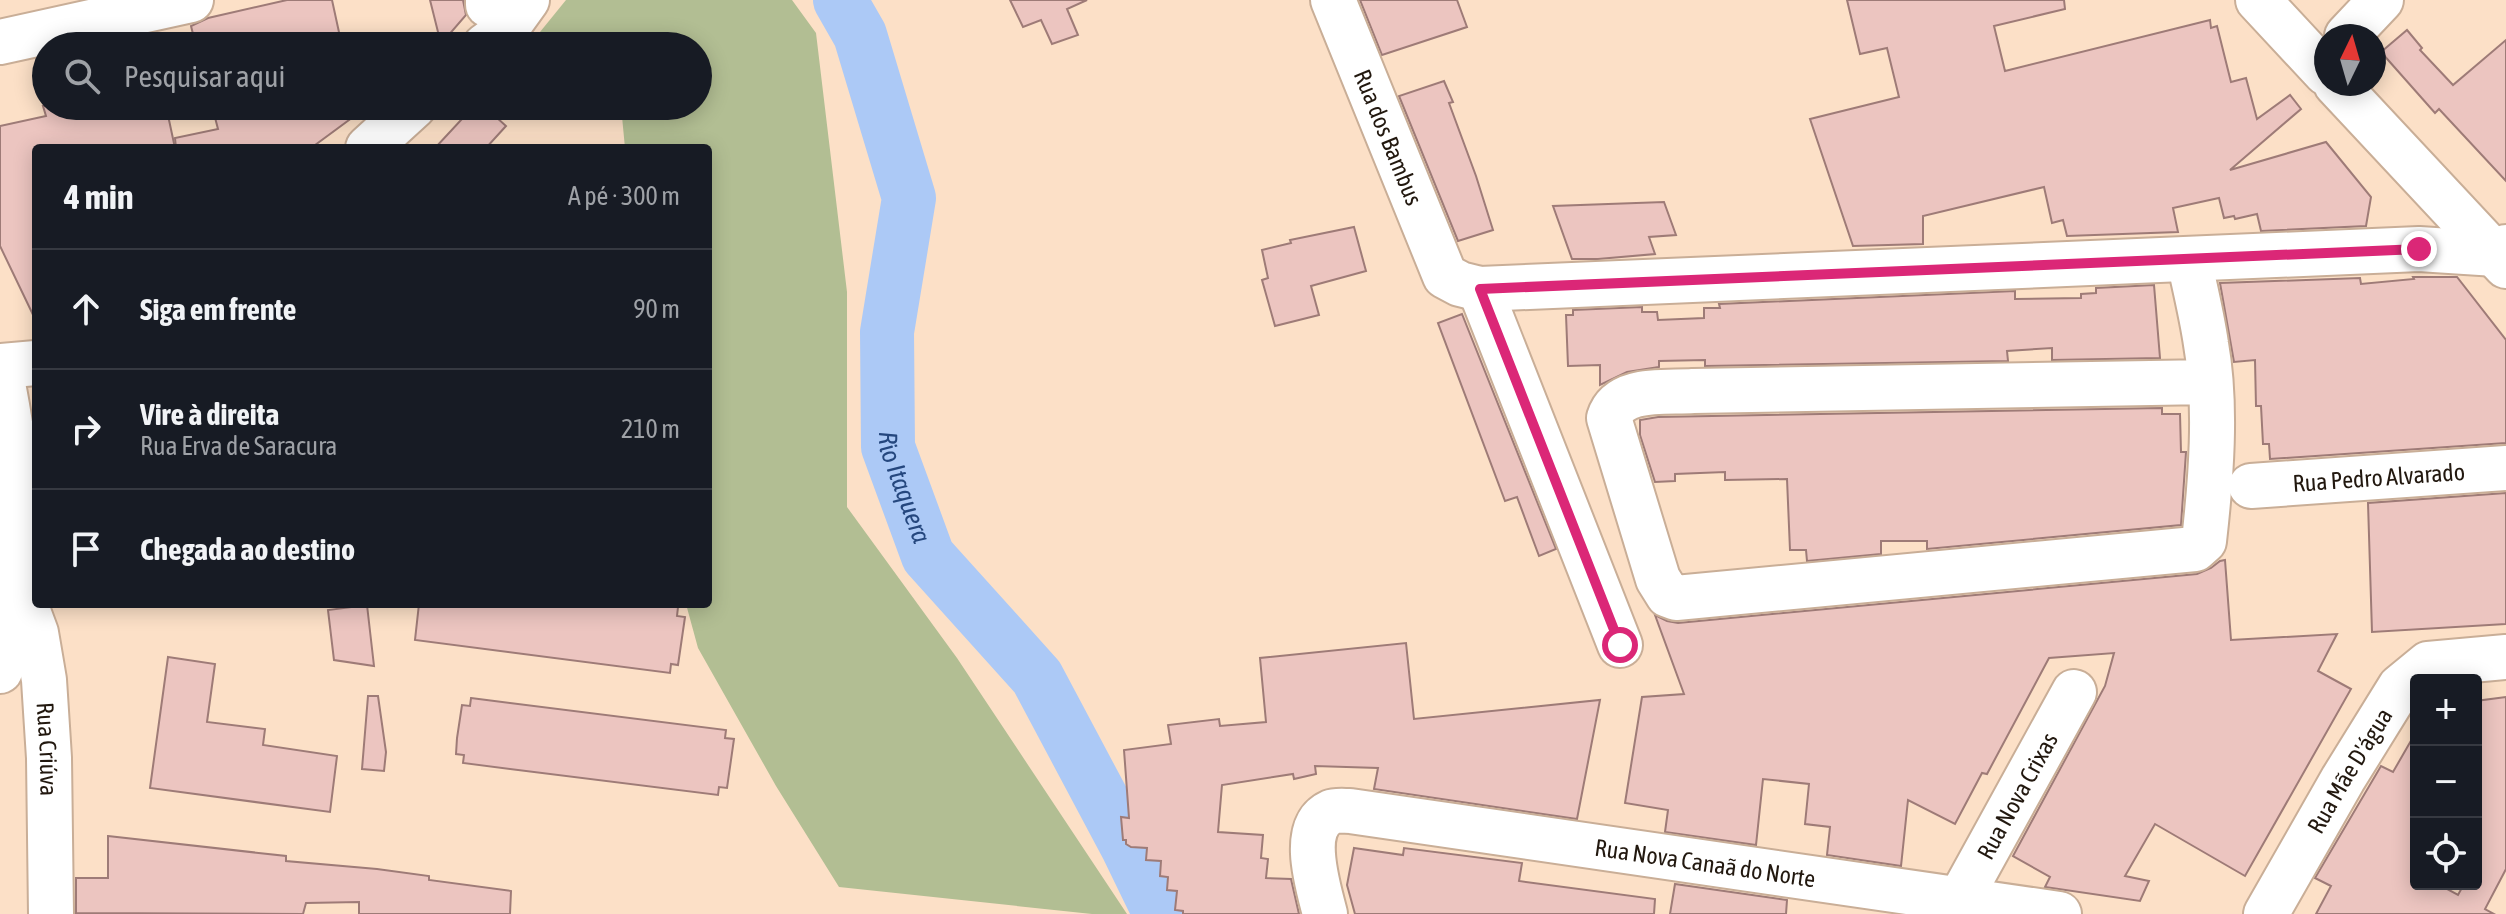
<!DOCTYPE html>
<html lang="pt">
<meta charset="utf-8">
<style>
:root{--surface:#171b24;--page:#242831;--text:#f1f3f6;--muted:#9ea1a6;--line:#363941}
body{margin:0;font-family:"Asap Condensed",sans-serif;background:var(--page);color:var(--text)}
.controls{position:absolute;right:24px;bottom:24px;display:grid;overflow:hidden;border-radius:8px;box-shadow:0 4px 20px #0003}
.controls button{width:72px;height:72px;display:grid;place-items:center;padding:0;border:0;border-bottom:2px solid var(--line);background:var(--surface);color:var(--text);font:40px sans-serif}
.compass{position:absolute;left:2314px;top:24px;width:72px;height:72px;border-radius:50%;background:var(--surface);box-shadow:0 4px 20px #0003;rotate:5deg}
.stop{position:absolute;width:24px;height:24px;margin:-18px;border:6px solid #db2777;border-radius:50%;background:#fff}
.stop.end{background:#db2777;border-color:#fff;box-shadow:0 2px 8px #0008}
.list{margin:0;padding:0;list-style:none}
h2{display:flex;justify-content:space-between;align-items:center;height:104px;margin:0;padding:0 32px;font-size:34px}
h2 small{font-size:26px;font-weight:400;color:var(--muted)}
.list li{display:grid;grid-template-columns:52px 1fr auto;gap:24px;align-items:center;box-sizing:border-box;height:120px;padding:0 32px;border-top:2px solid var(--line)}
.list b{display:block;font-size:30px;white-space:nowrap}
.list p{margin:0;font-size:26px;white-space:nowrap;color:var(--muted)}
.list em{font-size:26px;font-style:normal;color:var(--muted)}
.icon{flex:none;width:44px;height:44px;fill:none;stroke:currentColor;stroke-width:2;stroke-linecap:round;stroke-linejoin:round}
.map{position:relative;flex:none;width:2506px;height:914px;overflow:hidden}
.search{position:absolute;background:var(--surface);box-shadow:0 4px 20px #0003;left:32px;top:32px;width:680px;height:88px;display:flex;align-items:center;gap:20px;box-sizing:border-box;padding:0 28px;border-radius:44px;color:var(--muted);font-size:30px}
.panel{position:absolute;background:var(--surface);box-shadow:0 4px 20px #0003;left:32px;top:144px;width:680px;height:464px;border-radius:8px}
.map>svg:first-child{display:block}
.green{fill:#b2be93}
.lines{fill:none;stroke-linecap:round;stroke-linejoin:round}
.river{stroke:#acc9f6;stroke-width:54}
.building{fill:#ecc5c0;stroke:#9e7b77;stroke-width:2}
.minor-casing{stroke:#c9ae97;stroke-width:48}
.major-casing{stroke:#c9ae97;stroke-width:48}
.minor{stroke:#fff;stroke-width:44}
.major{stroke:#fff;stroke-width:44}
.route{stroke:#db2777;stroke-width:10}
.labels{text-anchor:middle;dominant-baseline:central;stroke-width:6;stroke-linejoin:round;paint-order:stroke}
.street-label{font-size:24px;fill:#22180f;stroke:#fcf0e7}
.water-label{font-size:26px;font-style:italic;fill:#25477e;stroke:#fcf0e7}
</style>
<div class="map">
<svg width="2506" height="914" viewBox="0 0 2506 914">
<rect width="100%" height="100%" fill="#fce0c7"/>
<path class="green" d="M 566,0 L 792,0 L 816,33 L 847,292 L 847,507 L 957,658 L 1127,914 L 1092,914 L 839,887 L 776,786 L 698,648 L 686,604 L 708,604 L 708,148 L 625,148 L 621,106 L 698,106 L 698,46 L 557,46 L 540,32 Z"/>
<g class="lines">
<path class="river" id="s1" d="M 840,0 L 860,35 L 909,198 L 887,332 L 888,447 L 928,556 L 1037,677 L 1127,846 L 1160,914"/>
</g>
<g class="building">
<path d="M 287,0 L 332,0 L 342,46 L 196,46 L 191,26 L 208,18 Z"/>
<path d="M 430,0 L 463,0 L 466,15 L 441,44 Z"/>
<path d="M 1010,0 L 1087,0 L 1067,9 L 1078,35 L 1052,44 L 1041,20 L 1023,27 Z"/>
<path d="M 1360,0 L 1457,0 L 1467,27 L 1382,55 Z"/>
<path d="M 1847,0 L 2064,0 L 2065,9 L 1994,26 L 2005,71 L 2210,20 L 2211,28 L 2217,26 L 2231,82 L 2246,78 L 2257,119 L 2290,95 L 2301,109 L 2230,170 L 2326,142 L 2371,197 L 2366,226 L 2261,231 L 2257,214 L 2235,219 L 2234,216 L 2224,218 L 2219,198 L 2173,208 L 2178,232 L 2067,236 L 2063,220 L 2052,223 L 2044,187 L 1923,216 L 1923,244 L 1853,246 L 1810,119 L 1899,97 L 1887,48 L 1860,54 Z"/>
<path d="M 2407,30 L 2422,48 L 2420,50 L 2453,85 L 2506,40 L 2506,181 L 2439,109 L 2435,113 L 2381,52 Z"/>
<path d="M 1444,81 L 1453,102 L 1449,103 L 1476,176 L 1493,230 L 1458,241 L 1399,96 Z"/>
<path d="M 43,106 L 166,106 L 175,148 L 36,148 L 36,321 L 0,246 L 0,126 L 46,116 Z"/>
<path d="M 212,106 L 368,106 L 311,148 L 176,148 L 175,138 L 218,129 Z"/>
<path d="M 474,106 L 484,106 L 506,126 L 486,148 L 435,148 Z"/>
<path d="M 1664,202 L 1676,235 L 1649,237 L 1655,254 L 1598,259 L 1572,259 L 1553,206 Z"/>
<path d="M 1354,227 L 1366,271 L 1311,286 L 1319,315 L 1275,326 L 1262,280 L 1268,278 L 1262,250 L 1291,243 L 1290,240 Z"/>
<path d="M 2413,277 L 2457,277 L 2506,340 L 2506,443 L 2270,459 L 2269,444 L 2263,444 L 2261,406 L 2256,406 L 2255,360 L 2234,362 L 2220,283 L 2360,278 L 2361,284 L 2414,279 Z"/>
<path d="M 2154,285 L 2160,358 L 2052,360 L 2052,348 L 2007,351 L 2008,361 L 1705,366 L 1705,360 L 1659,361 L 1659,367 L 1627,372 L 1600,385 L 1600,365 L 1568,366 L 1566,315 L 1573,315 L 1573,310 L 1642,307 L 1642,312 L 1657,312 L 1658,320 L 1704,318 L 1704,308 L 1720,308 L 1719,304 L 2015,291 L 2015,299 L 2081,298 L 2081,294 L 2096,293 L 2096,288 Z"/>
<path d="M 1462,314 L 1556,549 L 1539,556 L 1517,497 L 1505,501 L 1438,323 Z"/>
<path d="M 2162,408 L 2162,414 L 2180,414 L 2181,452 L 2186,452 L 2181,525 L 1927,549 L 1927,541 L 1881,541 L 1881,554 L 1807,561 L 1806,550 L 1790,550 L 1787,479 L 1725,480 L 1725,472 L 1675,474 L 1675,481 L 1655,482 L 1640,435 L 1640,420 L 1658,417 Z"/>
<path d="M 2506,493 L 2506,624 L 2372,632 L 2368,503 Z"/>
<path d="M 2225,560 L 2231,640 L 2337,634 L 2318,671 L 2351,689 L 2245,876 L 2155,824 L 2125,876 L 2149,881 L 2140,901 L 2045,887 L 2050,877 L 2013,856 L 2105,686 L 2114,653 L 2049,658 L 1987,774 L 1982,773 L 1955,824 L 1908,800 L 1901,866 L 1827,855 L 1830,827 L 1805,824 L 1809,784 L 1763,779 L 1756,845 L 1665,832 L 1668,810 L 1625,803 L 1642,697 L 1684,694 L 1655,615 L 1667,621 L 1678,623 L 2197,574 L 2211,568 L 2220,561 Z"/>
<path d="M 419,604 L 653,604 L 678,607 L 677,616 L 685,617 L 678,665 L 671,664 L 670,673 L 415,640 Z"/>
<path d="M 367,605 L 374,666 L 334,660 L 328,610 Z"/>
<path d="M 1406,643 L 1414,719 L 1600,700 L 1577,819 L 1374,789 L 1378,768 L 1315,766 L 1316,774 L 1294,779 L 1293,774 L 1222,785 L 1218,832 L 1263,835 L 1261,858 L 1268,859 L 1266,878 L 1291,879 L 1299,914 L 1183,914 L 1183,911 L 1175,910 L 1177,891 L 1167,890 L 1168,877 L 1160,876 L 1161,861 L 1146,860 L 1147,848 L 1131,847 L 1126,844 L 1126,840 L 1123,840 L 1121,817 L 1129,818 L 1124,750 L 1171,744 L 1168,725 L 1219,719 L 1220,726 L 1266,722 L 1260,658 Z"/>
<path d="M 168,657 L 215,664 L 207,722 L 265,729 L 263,745 L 337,756 L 330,812 L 150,788 Z"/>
<path d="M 368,696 L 378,696 L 386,752 L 384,771 L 362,769 Z"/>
<path d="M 2506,697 L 2506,869 L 2485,909 L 2494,914 L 2316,914 L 2331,886 L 2315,878 L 2381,766 L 2393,772 L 2416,732 L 2416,884 L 2438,884 L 2458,895 L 2464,884 L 2476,884 L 2476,701 Z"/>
<path d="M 471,698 L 726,730 L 725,738 L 734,739 L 727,788 L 719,787 L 718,795 L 463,763 L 464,755 L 456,754 L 457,738 L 462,705 L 470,706 Z"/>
<path d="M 108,836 L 286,856 L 286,861 L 377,869 L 429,876 L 429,880 L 511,891 L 510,914 L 359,914 L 359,902 L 306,903 L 303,914 L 76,913 L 76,878 L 108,878 Z"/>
<path d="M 1354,848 L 1403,855 L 1404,848 L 1522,863 L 1519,881 L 1655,899 L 1654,914 L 1355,914 L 1347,885 Z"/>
<path d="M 1675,884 L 1787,900 L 1786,914 L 1670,914 Z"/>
</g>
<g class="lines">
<g class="minor-casing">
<g id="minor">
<path d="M 488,0 L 488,5"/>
<path id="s2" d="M 1333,0 L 1445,276 L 1460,284 L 1480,289 L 2419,249 L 2496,254 L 2506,247"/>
<path d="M 2347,36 L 2381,0"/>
<path d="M 0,42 L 191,0"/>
<path d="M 2189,260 C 2195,288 2202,316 2206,344 C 2217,406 2211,479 2204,541 L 2195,549 L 1676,598 L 1668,595 L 1658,579 L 1609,418 C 1619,386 1665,393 1693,391 L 2210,382"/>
<path d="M 1480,289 L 1620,645"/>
<path d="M 0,369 C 18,456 36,588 0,671"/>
<path id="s3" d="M 2251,486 L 2506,468"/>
<path id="s4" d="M 19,587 L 36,633 L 44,680 L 49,758 L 51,914"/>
<path id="s5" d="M 1960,899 L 2074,692"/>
<path id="s6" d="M 1325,914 C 1319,889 1298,827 1331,812 C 1336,810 1344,811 1350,811 L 2059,914"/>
<path id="s7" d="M 2266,914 L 2343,779 L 2400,687 L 2428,664 L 2506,657"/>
</g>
</g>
<g class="major-casing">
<g id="major">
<path d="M 2258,0 L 2326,73"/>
<path d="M 485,46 L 504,32 L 527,0"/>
<path d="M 2336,84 L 2506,266"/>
<path d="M 368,148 L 414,106"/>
<path d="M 0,366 L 36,363"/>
<path d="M 17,493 L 36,443"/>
</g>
</g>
<use href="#minor" class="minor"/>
<use href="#major" class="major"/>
</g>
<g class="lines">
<path class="route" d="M 1620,645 L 1480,289 L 2419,249"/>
</g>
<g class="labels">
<g class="street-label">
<text stroke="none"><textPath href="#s2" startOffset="148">Rua dos Bambus</textPath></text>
<text stroke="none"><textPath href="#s3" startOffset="128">Rua Pedro Alvarado</textPath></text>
<text stroke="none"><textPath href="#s4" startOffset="166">Rua Criúva</textPath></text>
<text stroke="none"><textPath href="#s7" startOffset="166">Rua Mãe D'água</textPath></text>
<text stroke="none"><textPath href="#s5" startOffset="118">Rua Nova Crixas</textPath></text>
<text stroke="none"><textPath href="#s6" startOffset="488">Rua Nova Canaã do Norte</textPath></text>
</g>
<g class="water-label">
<text stroke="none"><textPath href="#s1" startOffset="504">Rio Itaquera</textPath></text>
</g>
</g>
</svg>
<div class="controls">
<button>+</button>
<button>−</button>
<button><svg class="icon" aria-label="locate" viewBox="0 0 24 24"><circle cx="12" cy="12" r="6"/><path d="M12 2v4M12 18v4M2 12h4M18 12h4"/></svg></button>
</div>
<svg class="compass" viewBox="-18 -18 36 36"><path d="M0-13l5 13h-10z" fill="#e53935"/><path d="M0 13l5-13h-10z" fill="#9ea1a6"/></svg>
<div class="stop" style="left:1620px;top:645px"></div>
<div class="stop end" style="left:2419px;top:249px"></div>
<div class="search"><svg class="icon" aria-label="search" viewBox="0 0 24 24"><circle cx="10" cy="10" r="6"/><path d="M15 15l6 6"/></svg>Pesquisar aqui</div>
<section class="panel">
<h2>4 min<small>A pé · 300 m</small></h2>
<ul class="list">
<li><svg class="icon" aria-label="ahead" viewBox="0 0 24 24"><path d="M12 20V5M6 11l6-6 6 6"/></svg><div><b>Siga em frente</b></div><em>90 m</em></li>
<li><svg class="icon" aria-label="right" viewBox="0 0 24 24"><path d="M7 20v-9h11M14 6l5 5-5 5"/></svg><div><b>Vire à direita</b><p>Rua Erva de Saracura</p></div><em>210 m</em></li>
<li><svg class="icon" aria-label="arrive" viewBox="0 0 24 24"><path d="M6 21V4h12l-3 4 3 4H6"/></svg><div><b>Chegada ao destino</b></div></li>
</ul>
</section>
</div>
